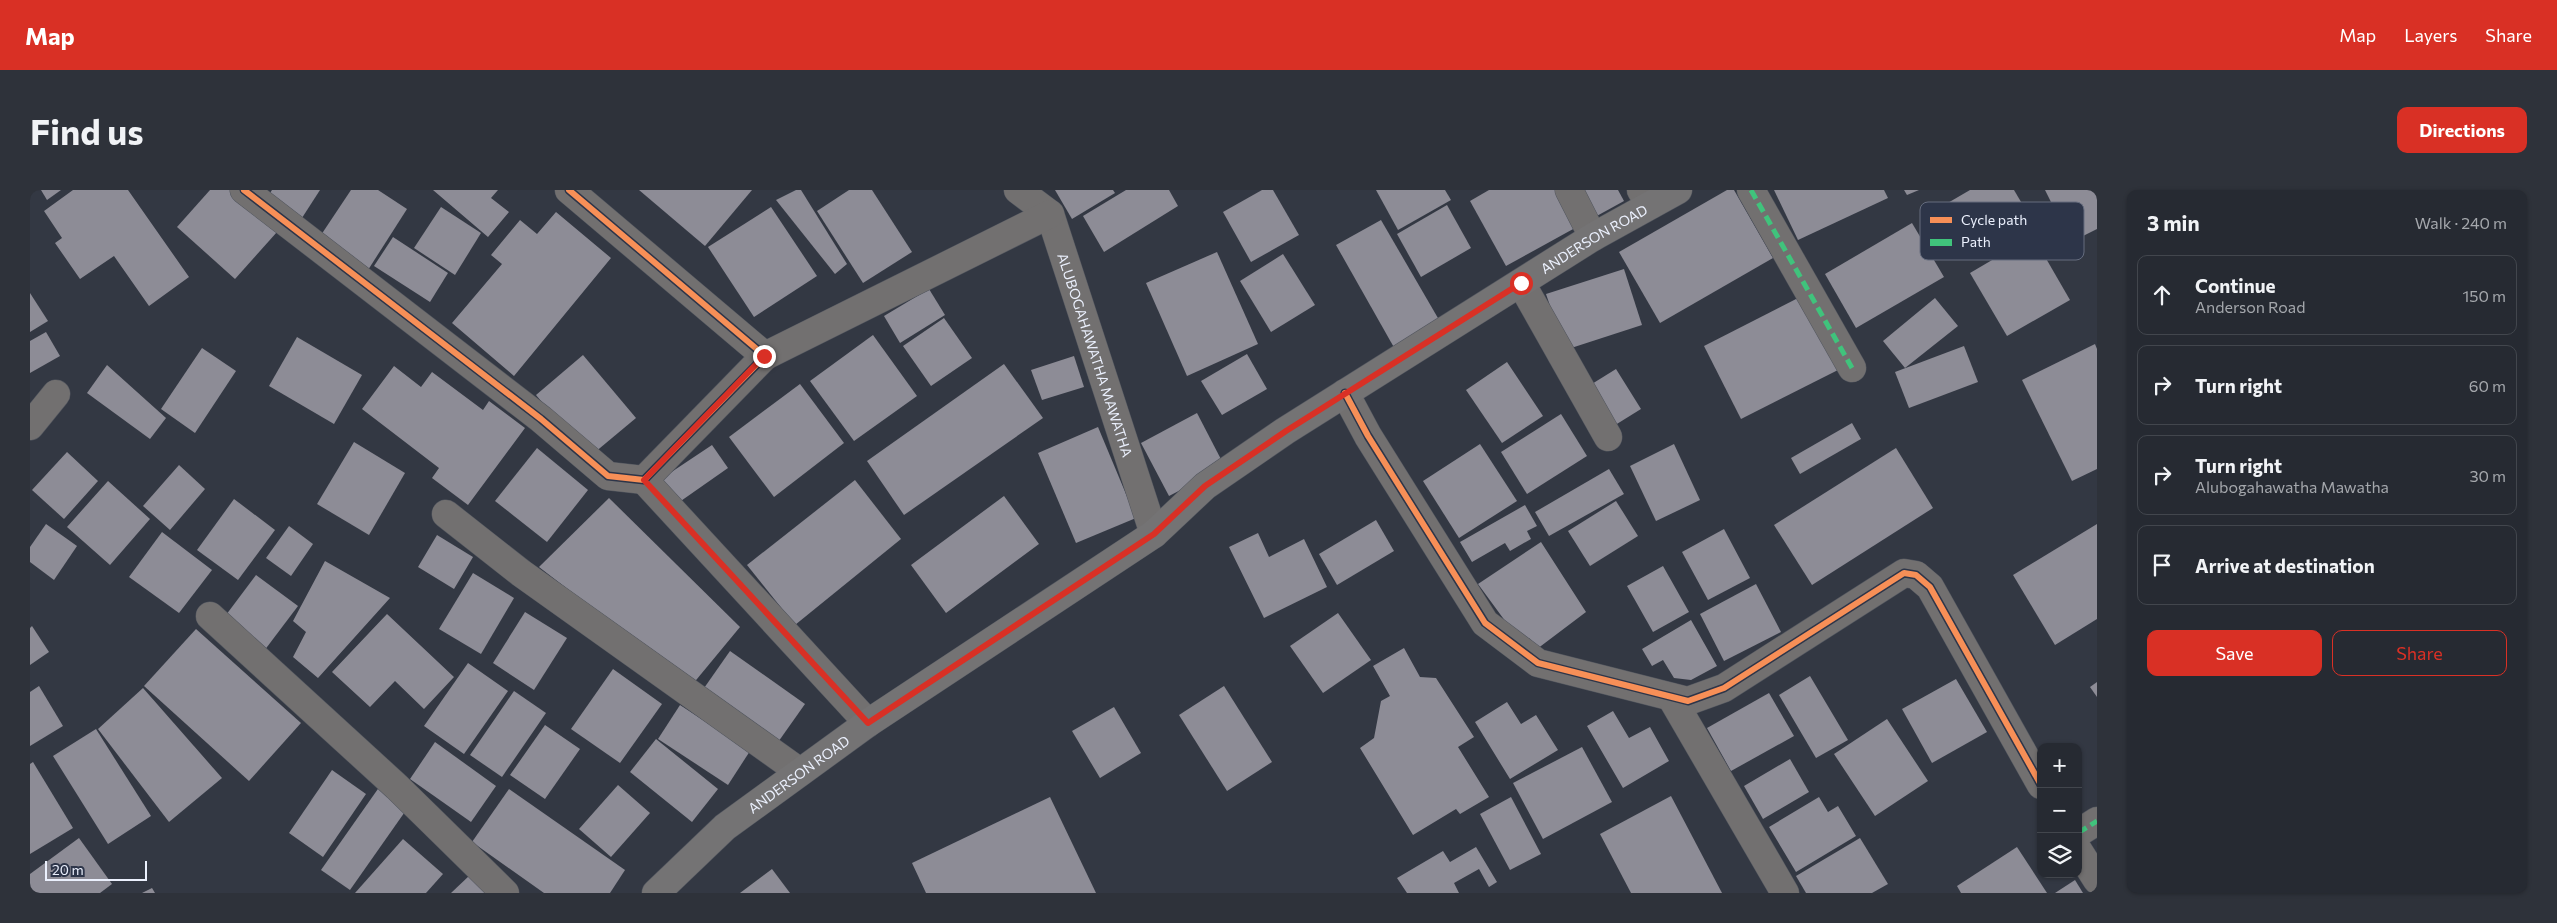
<!DOCTYPE html>
<meta charset="utf-8">
<style>
:root{--surface:#262a32;--page:#2e323a;--text:#f1f3f6;--muted:#a4a7ac;--line:#42464d;--accent:#d93025}
body{margin:0;font-family:Commissioner,sans-serif;background:var(--page);color:var(--text)}
.controls{position:absolute;right:15px;bottom:15px;display:grid;overflow:hidden;border-radius:10px;box-shadow:0 1px 4px #0004}
.controls button{width:45px;height:45px;display:grid;place-items:center;padding:0;border:0;border-bottom:1px solid var(--line);background:var(--surface);color:var(--text);font:25px sans-serif}
.scale{position:absolute;left:15px;bottom:12px;width:102px;box-sizing:border-box;padding-left:5px;border:2px solid #ebf0fd;border-top:0;font-size:14px;line-height:18px;white-space:nowrap;color:#ebf0fd;-webkit-text-stroke:4px #2d3549;paint-order:stroke}
.stop{position:absolute;width:15px;height:15px;margin:-11px;border:4px solid #d93025;border-radius:50%;background:#fff}
.stop.end{background:#d93025;border-color:#fff;box-shadow:0 1px 5px #0008}
.list{margin:0;padding:0;list-style:none}
h2{display:flex;justify-content:space-between;align-items:center;height:65px;margin:0;padding:0 20px;font-size:21px}
h2 small{font-size:16px;font-weight:400;color:var(--muted)}
.list li{display:grid;grid-template-columns:32px 1fr auto;gap:15px;align-items:center;box-sizing:border-box;height:80px;margin:0 10px 10px;padding:0 10px;border:1px solid var(--line);border-radius:10px}
.list b{display:block;font-size:19px;white-space:nowrap}
.list p{margin:0;font-size:16px;white-space:nowrap;color:var(--muted)}
.list em{font-size:16px;font-style:normal;color:var(--muted)}
.actions{display:flex;gap:10px;padding:15px 20px}
.actions a{flex:1;padding:11px 0;border:1px solid var(--accent);border-radius:10px;text-align:center;font-size:18px;color:var(--accent)}
.actions .main{background:var(--accent);color:#fff}
.icon{flex:none;width:28px;height:28px;fill:none;stroke:currentColor;stroke-width:2;stroke-linecap:round;stroke-linejoin:round}
.map{position:relative;flex:none;width:2067px;height:703px;overflow:hidden;border-radius:10px}
header{display:flex;align-items:center;gap:30px;box-sizing:border-box;height:70px;padding:0 25px;background:var(--accent);color:#fff}
header strong{font-size:24px}
nav{display:flex;gap:28px;margin-inline-start:auto;font-size:18px}
.intro{display:flex;align-items:center;justify-content:space-between;box-sizing:border-box;height:120px;padding:0 30px}
h1{margin:0;font-size:35px}
.button{padding:12px 22px;border-radius:10px;background:var(--accent);color:#fff;font-size:18px;font-weight:700}
main{display:flex;gap:30px;padding:0 30px}
aside{flex:1;background:var(--surface);border-radius:10px;box-shadow:0 1px 4px #0004}
.map>svg:first-child{display:block}
.building{fill:#8d8c96}
.lines{fill:none;stroke-linecap:round;stroke-linejoin:round}
.minor-casing{stroke:#52565f;stroke-width:29}
.secondary-casing{stroke:#52565f;stroke-width:29}
.minor{stroke:#727070;stroke-width:28}
.secondary{stroke:#747374;stroke-width:28}
.quiet{stroke:#40c37c;stroke-width:5;stroke-dasharray:10 5;stroke-linecap:butt}
.cycleway-casing{stroke:#2d3549;stroke-width:9}
.cycleway{stroke:#f78f57;stroke-width:6}
.route{stroke:#d93025;stroke-width:6}
.labels{text-anchor:middle;dominant-baseline:central;stroke-width:5;stroke-linejoin:round;paint-order:stroke}
.street-label{font-size:14px;fill:#ebf0fd;stroke:#2d3549}
.key{fill:#2d3549;stroke:#666d7f;stroke-width:1}
.key-label{font-size:14px;fill:#ebf0fd}
</style>
<header>
<strong>Map</strong>
<nav><a>Map</a><a>Layers</a><a>Share</a></nav>
</header>
<div class="intro"><h1>Find us</h1><a class="button">Directions</a></div>
<main>
<div class="map">
<svg width="2067" height="703" viewBox="0 0 2067 703">
<rect width="100%" height="100%" fill="#333843"/>
<g class="building">
<path d="M 11,0 L 31,0 L 17,10 Z"/>
<path d="M 43,0 L 98,0 L 159,87 L 119,116 L 84,66 L 50,89 L 25,53 L 32,48 L 14,21 Z"/>
<path d="M 180,0 L 200,0 L 247,42 L 205,89 L 147,37 Z"/>
<path d="M 242,0 L 290,0 L 270,31 L 236,9 Z"/>
<path d="M 321,0 L 348,0 L 377,19 L 338,80 L 289,48 Z"/>
<path d="M 403,0 L 468,0 L 461,8 L 479,22 L 458,47 Z"/>
<path d="M 609,0 L 722,0 L 675,56 Z"/>
<path d="M 766,0 L 771,0 L 817,74 L 805,84 L 746,10 Z"/>
<path d="M 819,0 L 842,0 L 882,62 L 833,93 L 787,21 Z"/>
<path d="M 1025,0 L 1083,0 L 1085,3 L 1042,29 Z"/>
<path d="M 1096,0 L 1139,0 L 1148,16 L 1074,62 L 1053,26 Z"/>
<path d="M 1232,0 L 1243,0 L 1269,45 L 1221,72 L 1193,22 Z"/>
<path d="M 1346,0 L 1415,0 L 1421,10 L 1368,40 Z"/>
<path d="M 1459,0 L 1588,0 L 1594,11 L 1476,76 L 1440,11 Z"/>
<path d="M 1697,0 L 1704,0 L 1743,68 L 1630,133 L 1589,62 Z"/>
<path d="M 1744,0 L 1854,0 L 1858,8 L 1768,50 Z"/>
<path d="M 1874,0 L 1889,0 L 1877,5 Z"/>
<path d="M 1940,0 L 1984,0 L 1994,17 L 1937,50 L 1916,14 Z"/>
<path d="M 2015,0 L 2067,0 L 2067,39 L 2041,52 Z"/>
<path d="M 1417,15 L 1441,58 L 1391,87 L 1367,44 Z"/>
<path d="M 411,17 L 451,43 L 425,85 L 384,58 Z"/>
<path d="M 741,17 L 787,86 L 724,127 L 678,57 Z"/>
<path d="M 526,22 L 581,68 L 484,186 L 422,133 L 472,74 L 461,65 L 490,30 L 507,44 Z"/>
<path d="M 1351,30 L 1412,135 L 1366,161 L 1306,55 Z"/>
<path d="M 1882,33 L 1914,87 L 1826,138 L 1795,84 Z"/>
<path d="M 2003,46 L 2040,110 L 1977,146 L 1940,83 Z"/>
<path d="M 363,47 L 418,83 L 400,112 L 344,76 Z"/>
<path d="M 1187,62 L 1228,154 L 1157,186 L 1116,93 Z"/>
<path d="M 1253,64 L 1285,115 L 1241,142 L 1210,91 Z"/>
<path d="M 1594,79 L 1612,135 L 1535,160 L 1516,104 Z"/>
<path d="M 899,99 L 915,125 L 870,153 L 854,126 Z"/>
<path d="M 0,103 L 18,131 L 0,142 Z"/>
<path d="M 1770,107 L 1808,180 L 1711,229 L 1674,156 Z"/>
<path d="M 1905,108 L 1928,136 L 1875,178 L 1853,151 Z"/>
<path d="M 914,128 L 942,168 L 901,196 L 873,156 Z"/>
<path d="M 16,142 L 30,166 L 0,183 L 0,151 Z"/>
<path d="M 843,145 L 887,206 L 824,251 L 780,191 Z"/>
<path d="M 267,147 L 332,185 L 304,234 L 239,196 Z"/>
<path d="M 2065,154 L 2067,159 L 2067,279 L 2042,291 L 1992,190 Z"/>
<path d="M 1934,156 L 1948,192 L 1879,218 L 1865,182 Z"/>
<path d="M 172,158 L 206,181 L 165,243 L 131,219 Z"/>
<path d="M 1217,164 L 1237,199 L 1192,225 L 1171,191 Z"/>
<path d="M 553,165 L 606,228 L 558,268 L 506,205 Z"/>
<path d="M 1044,166 L 1054,197 L 1012,210 L 1001,180 Z"/>
<path d="M 1477,172 L 1513,226 L 1472,253 L 1436,200 Z"/>
<path d="M 974,174 L 1013,228 L 874,325 L 837,271 Z"/>
<path d="M 77,175 L 136,228 L 120,249 L 57,203 Z"/>
<path d="M 364,176 L 391,197 L 402,182 L 453,220 L 459,211 L 495,238 L 438,315 L 402,288 L 409,278 L 332,219 Z"/>
<path d="M 1586,179 L 1611,219 L 1582,237 L 1557,197 Z"/>
<path d="M 770,194 L 814,253 L 744,307 L 699,247 Z"/>
<path d="M 1167,223 L 1195,277 L 1139,306 L 1111,253 Z"/>
<path d="M 1531,224 L 1557,266 L 1497,304 L 1471,262 Z"/>
<path d="M 1822,233 L 1831,249 L 1770,284 L 1761,268 Z"/>
<path d="M 1068,237 L 1106,328 L 1046,353 L 1008,263 Z"/>
<path d="M 324,252 L 375,283 L 339,345 L 287,314 Z"/>
<path d="M 1450,254 L 1487,311 L 1429,348 L 1393,291 Z"/>
<path d="M 1644,254 L 1670,310 L 1626,331 L 1600,276 Z"/>
<path d="M 682,255 L 698,278 L 648,313 L 631,289 Z"/>
<path d="M 507,258 L 558,300 L 517,352 L 465,311 Z"/>
<path d="M 1866,258 L 1903,318 L 1782,395 L 1744,335 Z"/>
<path d="M 37,262 L 68,291 L 34,329 L 2,300 Z"/>
<path d="M 149,275 L 175,299 L 140,340 L 113,316 Z"/>
<path d="M 1579,279 L 1594,304 L 1519,346 L 1505,322 Z"/>
<path d="M 825,290 L 871,349 L 765,435 L 717,375 Z"/>
<path d="M 78,291 L 120,329 L 80,375 L 37,337 Z"/>
<path d="M 974,306 L 1009,354 L 916,423 L 881,375 Z"/>
<path d="M 579,308 L 710,437 L 662,495 L 509,377 Z"/>
<path d="M 204,309 L 245,340 L 208,390 L 167,360 Z"/>
<path d="M 1586,311 L 1608,346 L 1560,376 L 1538,341 Z"/>
<path d="M 1495,315 L 1507,336 L 1497,341 L 1501,349 L 1480,361 L 1475,353 L 1442,372 L 1430,352 Z"/>
<path d="M 1346,330 L 1364,361 L 1307,395 L 1289,364 Z"/>
<path d="M 16,334 L 47,356 L 24,390 L 0,372 L 0,357 Z"/>
<path d="M 2067,334 L 2067,429 L 2025,455 L 1983,385 Z"/>
<path d="M 259,336 L 283,354 L 261,386 L 236,368 Z"/>
<path d="M 1694,339 L 1720,388 L 1678,410 L 1652,362 Z"/>
<path d="M 132,342 L 182,380 L 149,423 L 99,387 Z"/>
<path d="M 1228,343 L 1239,367 L 1274,349 L 1297,397 L 1234,428 L 1199,357 Z"/>
<path d="M 407,345 L 443,367 L 424,399 L 388,377 Z"/>
<path d="M 1511,352 L 1556,422 L 1507,459 L 1499,448 L 1492,454 L 1448,394 Z"/>
<path d="M 295,371 L 360,408 L 288,488 L 263,467 L 276,442 L 263,431 Z"/>
<path d="M 1633,376 L 1659,422 L 1623,442 L 1597,396 Z"/>
<path d="M 443,383 L 484,408 L 451,464 L 409,439 Z"/>
<path d="M 226,385 L 268,416 L 234,461 L 193,429 Z"/>
<path d="M 1726,394 L 1751,442 L 1694,471 L 1670,424 Z"/>
<path d="M 495,422 L 537,448 L 504,500 L 463,473 Z"/>
<path d="M 1308,423 L 1341,470 L 1293,503 L 1260,456 Z"/>
<path d="M 357,424 L 424,487 L 394,519 L 365,491 L 340,517 L 302,482 Z"/>
<path d="M 1661,430 L 1687,476 L 1661,490 L 1644,488 L 1633,470 L 1622,476 L 1612,459 Z"/>
<path d="M 2,436 L 19,462 L 0,475 L 0,438 Z"/>
<path d="M 166,439 L 271,533 L 219,591 L 114,496 Z"/>
<path d="M 1374,458 L 1390,487 L 1406,488 L 1444,547 L 1428,557 L 1459,607 L 1430,624 L 1426,619 L 1383,645 L 1330,558 L 1344,548 L 1351,511 L 1360,506 L 1343,476 Z"/>
<path d="M 700,461 L 775,514 L 746,555 L 672,501 Z"/>
<path d="M 438,473 L 478,501 L 434,564 L 394,536 Z"/>
<path d="M 583,479 L 632,514 L 590,573 L 541,539 Z"/>
<path d="M 1780,486 L 1818,550 L 1786,568 L 1749,505 Z"/>
<path d="M 1926,489 L 1957,542 L 1902,573 L 1872,519 Z"/>
<path d="M 2067,492 L 2067,507 L 2060,497 Z"/>
<path d="M 9,496 L 33,536 L 0,556 L 0,502 Z"/>
<path d="M 1194,496 L 1242,572 L 1197,601 L 1149,525 Z"/>
<path d="M 113,498 L 192,588 L 139,632 L 68,539 Z"/>
<path d="M 484,501 L 516,523 L 472,587 L 440,565 Z"/>
<path d="M 1739,503 L 1764,546 L 1701,581 L 1677,538 Z"/>
<path d="M 1477,512 L 1491,534 L 1506,525 L 1528,560 L 1480,589 L 1445,532 Z"/>
<path d="M 650,515 L 720,561 L 698,595 L 628,549 Z"/>
<path d="M 1084,517 L 1111,563 L 1070,588 L 1042,541 Z"/>
<path d="M 1583,521 L 1599,548 L 1620,537 L 1639,571 L 1593,598 L 1557,536 Z"/>
<path d="M 1857,529 L 1898,591 L 1845,626 L 1804,564 Z"/>
<path d="M 515,535 L 550,559 L 515,609 L 480,585 Z"/>
<path d="M 66,539 L 121,626 L 78,654 L 23,566 Z"/>
<path d="M 626,549 L 688,599 L 662,632 L 600,582 Z"/>
<path d="M 405,552 L 466,596 L 441,632 L 380,589 Z"/>
<path d="M 1552,557 L 1582,612 L 1513,649 L 1483,593 Z"/>
<path d="M 1760,569 L 1779,602 L 1733,629 L 1714,596 Z"/>
<path d="M 3,572 L 43,638 L 0,664 L 0,574 Z"/>
<path d="M 302,580 L 336,604 L 293,667 L 259,643 Z"/>
<path d="M 588,595 L 620,623 L 581,667 L 549,639 Z"/>
<path d="M 350,596 L 379,616 L 320,700 L 291,680 Z"/>
<path d="M 479,599 L 595,680 L 580,703 L 514,703 L 442,652 Z"/>
<path d="M 1641,606 L 1692,703 L 1601,703 L 1570,644 Z"/>
<path d="M 1020,607 L 1066,703 L 896,703 L 882,673 Z"/>
<path d="M 1481,607 L 1511,664 L 1480,680 L 1450,624 Z"/>
<path d="M 1789,607 L 1798,622 L 1808,616 L 1826,646 L 1766,682 L 1739,637 Z"/>
<path d="M 49,648 L 82,694 L 70,703 L 0,703 L 0,684 Z"/>
<path d="M 1830,648 L 1858,694 L 1842,703 L 1776,703 L 1766,686 Z"/>
<path d="M 373,649 L 413,684 L 396,703 L 325,703 Z"/>
<path d="M 1446,657 L 1467,692 L 1459,697 L 1449,679 L 1424,693 L 1429,703 L 1377,703 L 1367,688 L 1413,661 L 1420,672 Z"/>
<path d="M 1987,657 L 2017,703 L 1931,703 L 1927,696 Z"/>
<path d="M 742,679 L 760,703 L 710,703 Z"/>
<path d="M 440,685 L 457,703 L 421,703 Z"/>
<path d="M 2045,690 L 2053,703 L 2025,703 Z"/>
<path d="M 122,698 L 125,703 L 112,703 Z"/>
</g>
<g class="lines">
<g class="minor-casing">
<g id="minor">
<path d="M 214,0 L 511,229 L 578,286 L 614,290 L 735,166 L 539,0"/>
<path id="s1" d="M 988,0 L 1020,24 L 1124,344"/>
<path d="M 1539,0 L 1563,47"/>
<path d="M 1611,0 L 1620,15"/>
<path d="M 1721,0 L 1822,178"/>
<path d="M 1491,93 L 1578,247"/>
<path d="M 735,166 L 1020,24"/>
<path d="M 1315,203 L 1338,246 L 1455,433 L 1508,473 L 1658,511 L 1694,498 L 1874,383 L 1886,385 L 1900,397 L 2011,595"/>
<path d="M 0,236 L 26,204"/>
<path d="M 614,290 L 838,533"/>
<path d="M 416,324 L 491,383 L 770,582"/>
<path d="M 180,426 L 367,597 L 475,703"/>
<path d="M 1641,507 L 1755,703"/>
<path d="M 2048,643 L 2067,631"/>
<path d="M 2048,660 L 2067,690"/>
</g>
</g>
<g class="secondary-casing">
<g id="secondary">
<path id="s2" d="M 626,703 L 695,637 L 838,533 L 1124,344 L 1175,296 L 1255,241 L 1563,47 L 1648,0"/>
</g>
</g>
<use href="#minor" class="minor"/>
<use href="#secondary" class="secondary"/>
<g class="quiet">
<path d="M 1721,0 L 1822,178"/>
<path d="M 2048,643 L 2067,631"/>
</g>
<g class="cycleway-casing">
<g id="cycleway">
<path d="M 214,0 L 511,229 L 578,286 L 614,290 L 735,166 L 539,0"/>
<path d="M 1315,203 L 1338,246 L 1455,433 L 1508,473 L 1658,511 L 1694,498 L 1874,383 L 1886,385 L 1900,397 L 2011,595"/>
</g>
</g>
<use href="#cycleway" class="cycleway"/>
</g>
<g class="lines">
<path class="route" d="M 734,166 L 614,290 L 838,533 L 1124,344 L 1175,296 L 1256,241 L 1491,93"/>
</g>
<g class="labels">
<g class="street-label">
<text stroke="none"><textPath href="#s2" startOffset="1146">ANDERSON ROAD</textPath></text>
<text stroke="none"><textPath href="#s1" startOffset="188">ALUBOGAHAWATHA MAWATHA</textPath></text>
<text stroke="none"><textPath href="#s2" startOffset="186">ANDERSON ROAD</textPath></text>
</g>
</g>
<rect x="1890" y="12" width="164" height="58" rx="8" class="key"/>
<rect x="1900" y="27" width="22" height="6" fill="#f78f57"/>
<rect x="1900" y="49" width="22" height="7" fill="#40c37c"/>
<g class="key-label">
<text x="1931" y="35">Cycle path</text>
<text x="1931" y="57">Path</text>
</g>
</svg>
<div class="controls">
<button>+</button>
<button>−</button>
<button><svg class="icon" aria-label="layers" viewBox="0 0 24 24"><path d="M12 4l9 5-9 5-9-5zM3 14l9 5 9-5"/></svg></button>
</div>
<div class="scale">20 m</div>
<div class="stop" style="left:1491px;top:93px"></div>
<div class="stop end" style="left:734px;top:166px"></div>
</div>
<aside>
<h2>3 min<small>Walk · 240 m</small></h2>
<ul class="list">
<li><svg class="icon" aria-label="ahead" viewBox="0 0 24 24"><path d="M12 20V5M6 11l6-6 6 6"/></svg><div><b>Continue</b><p>Anderson Road</p></div><em>150 m</em></li>
<li><svg class="icon" aria-label="right" viewBox="0 0 24 24"><path d="M7 20v-9h11M14 6l5 5-5 5"/></svg><div><b>Turn right</b></div><em>60 m</em></li>
<li><svg class="icon" aria-label="right" viewBox="0 0 24 24"><path d="M7 20v-9h11M14 6l5 5-5 5"/></svg><div><b>Turn right</b><p>Alubogahawatha Mawatha</p></div><em>30 m</em></li>
<li><svg class="icon" aria-label="arrive" viewBox="0 0 24 24"><path d="M6 21V4h12l-3 4 3 4H6"/></svg><div><b>Arrive at destination</b></div></li>
</ul>
<div class="actions"><a class="main">Save</a><a>Share</a></div>
</aside>
</main>
